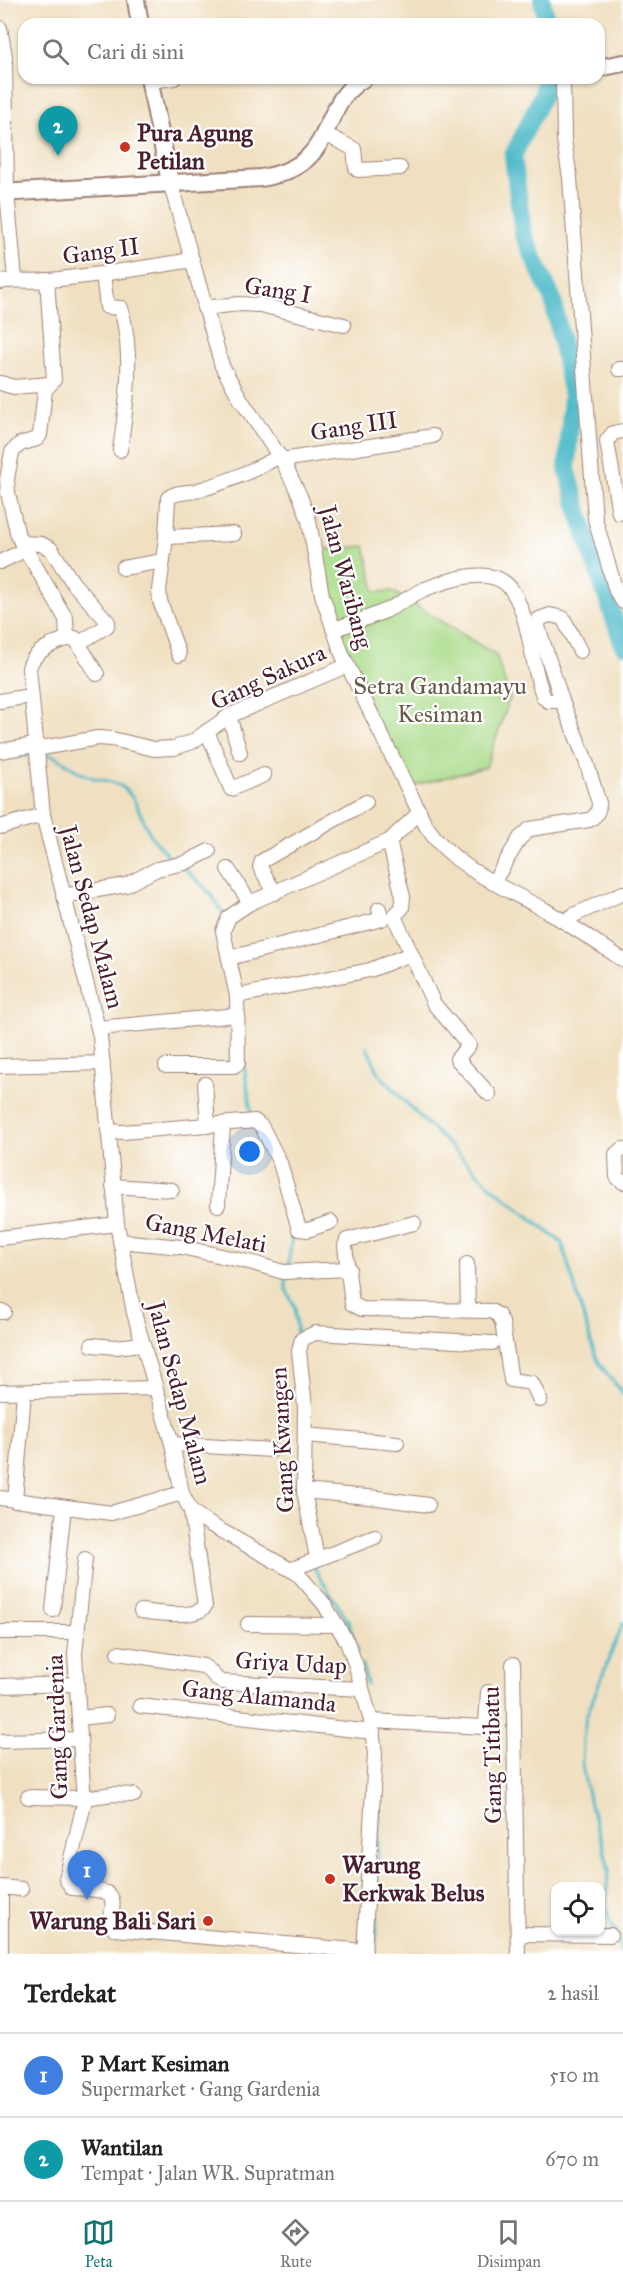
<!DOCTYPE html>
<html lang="id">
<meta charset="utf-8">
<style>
:root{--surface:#fff;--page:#f6f6f6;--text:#222;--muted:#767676;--line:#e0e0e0;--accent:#0f766e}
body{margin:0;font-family:"IM FELL Great Primer",serif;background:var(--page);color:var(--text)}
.controls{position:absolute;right:18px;bottom:18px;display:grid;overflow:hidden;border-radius:12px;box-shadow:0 2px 4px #0004}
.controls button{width:54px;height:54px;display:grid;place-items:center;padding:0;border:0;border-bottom:2px solid var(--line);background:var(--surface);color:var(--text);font:30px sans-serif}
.you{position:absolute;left:250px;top:1152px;width:21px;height:21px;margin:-15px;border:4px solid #fff;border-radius:50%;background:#1a73e8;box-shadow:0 0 0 9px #1a73e833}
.badge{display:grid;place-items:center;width:39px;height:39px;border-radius:50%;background:var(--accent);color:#fff;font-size:20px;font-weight:700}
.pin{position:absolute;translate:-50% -50px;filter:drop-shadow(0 2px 3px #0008)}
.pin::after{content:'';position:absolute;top:32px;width:21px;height:18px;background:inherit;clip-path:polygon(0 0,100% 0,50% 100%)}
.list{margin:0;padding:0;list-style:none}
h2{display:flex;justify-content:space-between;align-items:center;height:78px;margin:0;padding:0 24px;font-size:26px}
h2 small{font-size:20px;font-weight:400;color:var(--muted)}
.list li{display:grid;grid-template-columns:39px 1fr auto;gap:18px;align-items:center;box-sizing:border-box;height:84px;padding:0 24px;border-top:2px solid var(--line)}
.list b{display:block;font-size:22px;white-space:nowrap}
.list p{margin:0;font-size:20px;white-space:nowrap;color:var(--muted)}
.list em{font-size:20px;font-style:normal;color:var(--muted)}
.icon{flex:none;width:33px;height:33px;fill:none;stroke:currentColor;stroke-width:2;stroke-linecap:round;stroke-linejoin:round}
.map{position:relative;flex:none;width:623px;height:1954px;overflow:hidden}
.search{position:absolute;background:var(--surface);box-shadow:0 2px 4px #0004;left:18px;right:18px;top:18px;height:66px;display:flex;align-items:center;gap:15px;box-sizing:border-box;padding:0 21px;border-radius:18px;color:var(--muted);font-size:22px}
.sheet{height:246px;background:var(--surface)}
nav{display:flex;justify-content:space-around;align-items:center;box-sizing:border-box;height:84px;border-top:2px solid var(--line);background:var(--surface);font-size:16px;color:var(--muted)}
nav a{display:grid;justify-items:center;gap:3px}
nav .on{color:var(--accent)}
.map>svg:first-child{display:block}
.green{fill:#aadc8a;stroke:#7a7e5a;stroke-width:1.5}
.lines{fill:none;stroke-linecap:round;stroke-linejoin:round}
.stream{stroke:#4cb9c8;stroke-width:3}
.river{stroke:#4cb9c8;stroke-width:18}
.minor-casing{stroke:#9d8076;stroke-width:16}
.major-casing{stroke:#9d8076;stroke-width:20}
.minor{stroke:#fff;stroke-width:14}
.major{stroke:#fff;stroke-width:16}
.poi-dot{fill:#c8321e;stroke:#fff;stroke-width:2}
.labels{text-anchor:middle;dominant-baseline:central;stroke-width:4.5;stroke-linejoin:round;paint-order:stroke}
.poi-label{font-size:24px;font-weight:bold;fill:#4a1f2b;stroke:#fff;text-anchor:start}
.street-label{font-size:24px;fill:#4a1f2b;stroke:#fff}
.park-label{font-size:24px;fill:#675848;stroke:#fff}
</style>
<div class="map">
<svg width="623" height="1954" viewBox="0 0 623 1954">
<rect width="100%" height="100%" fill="#fff"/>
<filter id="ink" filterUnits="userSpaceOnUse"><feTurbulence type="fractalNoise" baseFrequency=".0167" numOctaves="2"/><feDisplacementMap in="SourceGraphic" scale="12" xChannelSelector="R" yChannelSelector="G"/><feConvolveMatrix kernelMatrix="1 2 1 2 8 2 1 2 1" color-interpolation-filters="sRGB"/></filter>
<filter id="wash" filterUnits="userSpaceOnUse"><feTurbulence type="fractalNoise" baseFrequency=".008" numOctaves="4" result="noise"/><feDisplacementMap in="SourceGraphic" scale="24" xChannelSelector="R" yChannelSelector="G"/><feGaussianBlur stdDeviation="1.35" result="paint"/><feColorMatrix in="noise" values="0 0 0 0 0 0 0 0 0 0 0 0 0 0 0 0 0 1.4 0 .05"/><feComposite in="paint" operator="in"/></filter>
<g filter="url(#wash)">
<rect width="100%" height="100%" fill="#f0e0c1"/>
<path class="green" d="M 365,546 L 375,592 L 392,591 L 496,655 L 510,698 L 486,767 L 409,787 L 349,664 L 323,586 L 319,550 Z"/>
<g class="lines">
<g class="stream">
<path d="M 44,754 C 59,755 68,766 81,773 C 93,780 108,779 121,786 C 137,797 141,818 150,834 C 157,845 165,853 175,861"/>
<path d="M 0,758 L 34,755"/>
<path d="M 183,867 L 211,894 L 225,917"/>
<path d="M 366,1046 L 380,1075 L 413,1110 L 492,1187 L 562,1243 L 593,1349 L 599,1363 L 623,1394"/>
<path d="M 244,1065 L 252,1118"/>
<path d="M 288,1267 L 293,1229"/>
<path d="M 286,1276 L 286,1289 L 295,1307 L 297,1339"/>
<path d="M 302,1513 L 304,1527"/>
<path d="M 313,1566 L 349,1623 L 358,1652"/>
<path d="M 362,1664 L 367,1684"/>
<path d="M 380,1778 L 381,1761"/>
<path d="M 374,1954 L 376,1942 L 379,1794"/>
<path d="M 622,1954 L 616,1931 L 609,1920 L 605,1905 L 609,1871 L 603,1845 L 590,1805 L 582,1765 L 583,1741 L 586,1717 L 623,1623"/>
</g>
<g class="river">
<path d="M 542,0 L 547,24"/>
<path d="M 545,78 L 543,94 L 513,156 L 523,234 L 553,300 L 572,395 L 567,469 L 586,536 L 623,645"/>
</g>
</g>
</g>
<g filter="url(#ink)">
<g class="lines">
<g class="minor-casing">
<g id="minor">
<path d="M 0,28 L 5,56 L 7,192 L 15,279"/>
<path d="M 563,78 L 564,140 L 570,178 L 595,519 L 616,591 L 623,602"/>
<path d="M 150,81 L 174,78"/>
<path d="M 325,134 L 354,149 L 356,168 L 358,170 L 400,168"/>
<path d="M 170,182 L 222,366 L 241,400 L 282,460 L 300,496 L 309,521 L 322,595 L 342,654 L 426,826 C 454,868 503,887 545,910 C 572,926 598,943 623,960"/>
<path d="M 103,274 L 107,307 L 121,308 C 134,356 127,401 120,450"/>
<path d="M 47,280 L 54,380 L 45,390 L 40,435 L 37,439 L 20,444 L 12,452 L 7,479 L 8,493 L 18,536 L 66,619 L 67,639"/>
<path d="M 0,282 C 17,279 33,282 50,280 C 98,275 145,268 192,260"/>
<path d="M 204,308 L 239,304 L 260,305 L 344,325"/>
<path d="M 619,369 L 623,369"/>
<path d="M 0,383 L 14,387 L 49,384"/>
<path d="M 282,460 L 433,436"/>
<path d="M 619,513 L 607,441 L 613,433 L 623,431"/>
<path d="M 166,537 L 234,534"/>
<path d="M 21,543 L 41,544 L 51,549 L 73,583 L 108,622 L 107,626 L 79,643"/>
<path d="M 0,562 L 25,550"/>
<path d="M 123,568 L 163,561"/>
<path d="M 333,629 C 351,624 368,618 385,611 C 399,605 411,595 425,589 C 450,579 496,563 513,592 C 532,624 530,664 544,698 L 548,701 L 562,701"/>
<path d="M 179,655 L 160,601 L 159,590 L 166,537 L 168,498 C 175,492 186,493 195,491 C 225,483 253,471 280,456"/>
<path d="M 97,674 L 75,638 C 59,639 33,651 29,668 L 43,815 L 100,1036 L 117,1224 L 134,1313 L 172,1444 L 182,1493 L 191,1511 L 211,1525 L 298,1574 L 324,1604 L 347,1642 L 356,1666 L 371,1721 L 375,1754 L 364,1954"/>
<path d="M 0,701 L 30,696"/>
<path d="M 229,716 L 240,753"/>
<path d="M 207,731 L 231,789 L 264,775"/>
<path d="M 36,749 L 98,738 L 112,739 L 154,749 L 174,748 L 192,742 L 229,716 L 346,666"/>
<path d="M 0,751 L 35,745"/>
<path d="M 0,827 L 43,815"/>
<path d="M 389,841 L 403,897 L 402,908 L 394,916 L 434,1004 L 469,1045 L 457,1059 L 489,1094"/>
<path d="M 228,869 L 250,903"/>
<path d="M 493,883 L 520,838 L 530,829 L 589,820 C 597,816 599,811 599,803 L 586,761 L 562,701 L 538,627 L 539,619 L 550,615 L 563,618 L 580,651"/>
<path d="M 275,893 L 260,867 L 262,861 L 366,802"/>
<path d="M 63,896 L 126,885 L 157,869 L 185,863 L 209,851"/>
<path d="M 565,921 L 574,915 L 623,893"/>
<path d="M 229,958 L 382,919 L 379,909"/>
<path d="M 237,996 L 370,970 L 411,954"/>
<path d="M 98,1028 L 238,1015"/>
<path d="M 0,1066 L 103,1063"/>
<path d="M 166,1066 L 234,1066 L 238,1063 L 237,996 L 223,931 L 229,917 L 250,903 L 389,841 L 420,812"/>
<path d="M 205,1084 L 208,1126"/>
<path d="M 108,1131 L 123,1132 L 255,1121 L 262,1127 L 280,1163 L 299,1229 L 308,1230 L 331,1222"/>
<path d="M 623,1149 L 616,1154 L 617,1177 L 623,1182"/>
<path d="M 113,1186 L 172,1190"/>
<path d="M 218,1205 L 223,1125"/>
<path d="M 414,1223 L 347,1240 L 345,1246 L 352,1304 L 362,1309 L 491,1311 L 498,1315 L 502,1322 L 511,1380 L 532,1383 L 540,1400"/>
<path d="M 0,1238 L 117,1224"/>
<path d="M 120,1241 L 181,1247 L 253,1263 L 283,1272 L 349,1269"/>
<path d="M 467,1264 L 468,1309"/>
<path d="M 0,1312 L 4,1312"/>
<path d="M 92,1345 L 116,1347 L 142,1344"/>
<path d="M 0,1392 L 154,1388"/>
<path d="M 305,1435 L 397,1443"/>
<path d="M 172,1444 L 272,1450"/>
<path d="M 304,1491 L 378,1498 L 428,1505"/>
<path d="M 0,1498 L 111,1513 L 182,1493"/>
<path d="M 15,1501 L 24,1392"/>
<path d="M 317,1558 L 304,1491 L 305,1407 L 299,1351 L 302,1339 L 315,1333 L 492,1343"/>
<path d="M 85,1559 L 75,1654 L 84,1804 L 67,1875 L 66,1879 L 72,1888 C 82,1889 98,1889 107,1893 C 120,1901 105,1919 115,1929 L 365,1951"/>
<path d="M 292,1569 L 375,1537"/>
<path d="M 53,1610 L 64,1507"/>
<path d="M 141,1611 C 156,1613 197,1619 205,1606 L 191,1511"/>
<path d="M 248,1624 L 337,1625"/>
<path d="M 0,1632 L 77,1632"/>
<path d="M 118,1653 L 203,1666 C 212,1670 214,1679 222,1682 L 362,1689"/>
<path d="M 513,1664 L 518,1954"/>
<path d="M 0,1686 L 76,1684"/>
<path d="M 140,1706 L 373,1732"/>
<path d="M 79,1718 L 107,1715"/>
<path d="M 371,1721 L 484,1727 L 486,1723 L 488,1692"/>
<path d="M 1,1741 L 80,1739"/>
<path d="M 28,1797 L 84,1798 L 113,1794 L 134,1795"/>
<path d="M 0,1887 L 21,1889"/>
<path d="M 1,1887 L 1,1954"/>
<path d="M 519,1934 L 610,1935"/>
</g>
</g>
<g class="major-casing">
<g id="major">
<path d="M 136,0 L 140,24"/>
<path d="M 599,68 L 623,63"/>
<path d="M 149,78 L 170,182"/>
<path d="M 0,193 L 261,178 C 341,165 315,107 364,78"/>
</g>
</g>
<use href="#minor" class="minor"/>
<use href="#major" class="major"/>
</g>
</g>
<g class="poi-dot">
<circle cx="125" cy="147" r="6"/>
<circle cx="330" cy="1879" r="6"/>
<circle cx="208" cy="1921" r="6"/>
</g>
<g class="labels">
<g class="poi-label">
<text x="137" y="133">Pura Agung<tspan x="137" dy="28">Petilan</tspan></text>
<text x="342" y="1865">Warung<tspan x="342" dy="28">Kerkwak Belus</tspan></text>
<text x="196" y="1921" text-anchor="end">Warung Bali Sari</text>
</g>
<g class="street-label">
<text transform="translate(101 251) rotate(-8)">Gang II</text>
<text transform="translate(278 290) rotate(9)">Gang I</text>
<text transform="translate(354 426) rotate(-9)">Gang III</text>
<text transform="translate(346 577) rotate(75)">Jalan Waribang</text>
<text transform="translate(268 677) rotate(-25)">Gang Sakura</text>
<text transform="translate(92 917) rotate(75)">Jalan Sedap Malam</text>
<text transform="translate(206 1233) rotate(11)">Gang Melati</text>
<text transform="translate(180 1393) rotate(75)">Jalan Sedap Malam</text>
<text transform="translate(282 1440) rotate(-93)">Gang Kwangen</text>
<text transform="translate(291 1663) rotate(3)">Griya Udap</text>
<text transform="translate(259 1696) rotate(6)">Gang Alamanda</text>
<text transform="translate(57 1727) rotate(-92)">Gang Gardenia</text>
<text transform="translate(492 1755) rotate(-91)">Gang Titibatu</text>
</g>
<g class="park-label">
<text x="440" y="686">Setra Gandamayu<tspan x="440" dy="28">Kesiman</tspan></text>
</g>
</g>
</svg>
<div class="controls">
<button><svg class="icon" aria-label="locate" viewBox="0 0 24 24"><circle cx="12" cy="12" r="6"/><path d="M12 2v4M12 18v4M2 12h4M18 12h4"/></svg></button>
</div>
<div class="you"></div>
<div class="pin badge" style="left:87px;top:1900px;background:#3f7fe0">1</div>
<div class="pin badge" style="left:58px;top:156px;background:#0f9aa8">2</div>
<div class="search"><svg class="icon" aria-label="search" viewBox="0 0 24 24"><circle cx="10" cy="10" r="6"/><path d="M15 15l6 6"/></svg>Cari di sini</div>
</div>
<section class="sheet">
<h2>Terdekat<small>2 hasil</small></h2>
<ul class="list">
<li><span class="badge" style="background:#3f7fe0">1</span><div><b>P Mart Kesiman</b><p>Supermarket · Gang Gardenia</p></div><em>510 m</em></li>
<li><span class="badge" style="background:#0f9aa8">2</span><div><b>Wantilan</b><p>Tempat · Jalan WR. Supratman</p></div><em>670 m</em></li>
</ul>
</section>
<nav>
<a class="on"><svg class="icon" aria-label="map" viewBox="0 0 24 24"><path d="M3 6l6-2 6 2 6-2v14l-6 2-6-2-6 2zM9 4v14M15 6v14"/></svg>Peta</a>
<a><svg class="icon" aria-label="directions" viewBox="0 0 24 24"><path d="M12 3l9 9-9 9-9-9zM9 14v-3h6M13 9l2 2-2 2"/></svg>Rute</a>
<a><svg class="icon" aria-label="saved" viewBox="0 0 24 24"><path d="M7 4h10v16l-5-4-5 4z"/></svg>Disimpan</a>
</nav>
